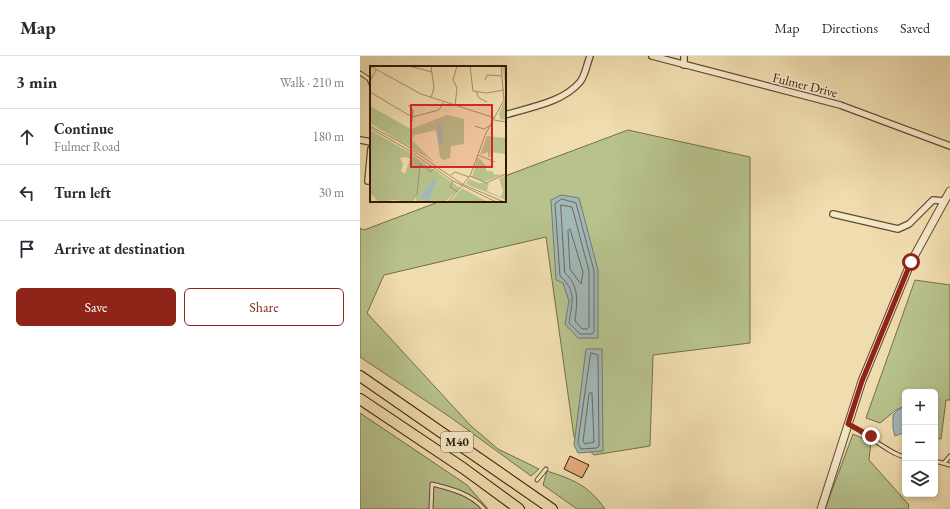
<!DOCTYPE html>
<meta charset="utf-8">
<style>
:root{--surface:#fff;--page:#f7f7f7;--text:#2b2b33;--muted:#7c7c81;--line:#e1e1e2;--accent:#8f2418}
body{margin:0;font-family:"EB Garamond",serif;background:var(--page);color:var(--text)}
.controls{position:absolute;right:12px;bottom:12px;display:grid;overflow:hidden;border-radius:6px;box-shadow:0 2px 6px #0003}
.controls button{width:36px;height:36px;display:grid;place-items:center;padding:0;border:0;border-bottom:1px solid var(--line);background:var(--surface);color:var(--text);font:20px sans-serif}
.stop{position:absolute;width:12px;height:12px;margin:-9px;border:3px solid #8f2418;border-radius:50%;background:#fff}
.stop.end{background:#8f2418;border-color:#fff;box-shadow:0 1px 4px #0008}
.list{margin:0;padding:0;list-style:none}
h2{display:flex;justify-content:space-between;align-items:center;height:52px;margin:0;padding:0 16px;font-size:17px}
h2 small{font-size:13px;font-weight:400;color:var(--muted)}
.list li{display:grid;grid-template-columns:26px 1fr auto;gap:12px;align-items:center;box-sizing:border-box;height:56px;padding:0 16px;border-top:1px solid var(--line)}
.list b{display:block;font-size:15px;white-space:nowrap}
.list p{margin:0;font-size:13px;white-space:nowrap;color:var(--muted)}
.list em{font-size:13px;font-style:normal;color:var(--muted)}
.actions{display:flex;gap:8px;padding:12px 16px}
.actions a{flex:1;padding:9px 0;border:1px solid var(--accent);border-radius:6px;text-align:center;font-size:14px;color:var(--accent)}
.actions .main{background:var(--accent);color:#fff}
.icon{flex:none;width:22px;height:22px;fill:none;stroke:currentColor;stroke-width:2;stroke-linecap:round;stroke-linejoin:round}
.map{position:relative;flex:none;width:590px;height:453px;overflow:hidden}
header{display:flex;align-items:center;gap:24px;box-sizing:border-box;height:56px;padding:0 20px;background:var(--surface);border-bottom:1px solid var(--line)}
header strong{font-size:19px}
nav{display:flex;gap:22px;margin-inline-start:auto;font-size:14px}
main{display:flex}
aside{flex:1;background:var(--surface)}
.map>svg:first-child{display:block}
.green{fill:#b7c28d;stroke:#766d49}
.water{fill:#a1b8b7;stroke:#767870}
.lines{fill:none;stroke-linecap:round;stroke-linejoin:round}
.shore{stroke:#6c685e;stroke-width:1}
.building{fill:#e3ab7e;stroke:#361805}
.service-casing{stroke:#644930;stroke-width:5}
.minor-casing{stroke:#644930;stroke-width:8}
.tertiary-casing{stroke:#644930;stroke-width:9}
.motorway-casing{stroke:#361805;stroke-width:12}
.service{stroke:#f5e9cb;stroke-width:3}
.minor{stroke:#f5e9cb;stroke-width:5.5}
.tertiary{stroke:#f5e9cb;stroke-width:7}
.motorway{stroke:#f0ddaf;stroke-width:10}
.route{stroke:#8f2418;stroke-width:5}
.labels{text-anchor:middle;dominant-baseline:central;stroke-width:3.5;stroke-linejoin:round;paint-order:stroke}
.shield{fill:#f5e9cb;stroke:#6f5740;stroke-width:1}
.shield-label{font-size:12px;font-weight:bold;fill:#361805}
.street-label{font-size:13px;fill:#361805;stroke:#f5e9cb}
.inset-road{fill:none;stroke:#a68e6b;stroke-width:1}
.view{fill:#d62828;fill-opacity:0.15;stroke:#d62828;stroke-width:2}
.inset-edge{fill:none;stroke:#361805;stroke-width:2}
</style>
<header>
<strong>Map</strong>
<nav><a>Map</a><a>Directions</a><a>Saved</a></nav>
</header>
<main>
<aside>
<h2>3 min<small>Walk · 210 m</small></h2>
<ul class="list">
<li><svg class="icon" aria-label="ahead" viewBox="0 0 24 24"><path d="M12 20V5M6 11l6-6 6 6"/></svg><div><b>Continue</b><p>Fulmer Road</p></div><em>180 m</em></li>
<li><svg class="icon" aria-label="left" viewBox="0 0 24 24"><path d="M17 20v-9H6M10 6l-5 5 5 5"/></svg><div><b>Turn left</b></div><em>30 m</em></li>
<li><svg class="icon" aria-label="arrive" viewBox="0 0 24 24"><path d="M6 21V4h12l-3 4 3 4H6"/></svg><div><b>Arrive at destination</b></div></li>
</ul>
<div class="actions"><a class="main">Save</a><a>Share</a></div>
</aside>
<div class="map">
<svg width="590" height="453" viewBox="0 0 590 453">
<rect width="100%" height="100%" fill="#f0ddaf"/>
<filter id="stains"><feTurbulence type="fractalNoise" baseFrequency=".005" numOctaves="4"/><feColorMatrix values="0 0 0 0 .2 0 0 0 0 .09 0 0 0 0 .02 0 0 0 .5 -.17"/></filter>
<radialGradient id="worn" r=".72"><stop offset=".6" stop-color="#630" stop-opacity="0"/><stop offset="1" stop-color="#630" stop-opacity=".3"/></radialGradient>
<g class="green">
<path d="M 268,74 L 390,101 L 390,287 L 293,299 L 290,390 L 234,399 L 214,381 L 186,181 L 24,219 L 7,257 L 111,370 L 138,393 L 179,413 L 171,420 L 90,361 L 0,301 L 0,172 L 4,174 L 81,145 L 145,145 L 145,120 Z"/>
<path d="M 555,224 L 590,229 L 590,344 L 586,344 L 581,383 L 575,382 L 575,336 L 545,336 L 545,350 L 536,354 L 520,367 L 506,362 Z"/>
<path d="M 0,357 L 107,429 L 128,453 L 0,453 Z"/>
<path d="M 493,378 L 511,386 L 509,404 L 549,449 L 548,453 L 465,453 Z"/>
<path d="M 187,415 C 214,424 228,429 245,453 L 217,453 L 183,429 Z"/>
</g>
<g class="water">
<path d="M 201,139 L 219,142 L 238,214 L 238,282 L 218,282 L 205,268 L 209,245 L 203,227 L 196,224 L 191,144 Z"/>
<path d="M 226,293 L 242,293 L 243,395 L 218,397 L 214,389 Z"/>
<path d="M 540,352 L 545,355 L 545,376 L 535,380 L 533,372 L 533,359 Z"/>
</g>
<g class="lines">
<g class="shore">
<path d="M 202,143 L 216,147 L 234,215 L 234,276 L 232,278 L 220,278 L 209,267 C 212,246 217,235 200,220 L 195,148 Z"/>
<path d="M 201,149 L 212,151 L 229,215 L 229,271 L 227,273 L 222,273 L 215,265 C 217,247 220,230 205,217 Z"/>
<path d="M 210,173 L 223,216 L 221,228 L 210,213 L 208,175 Z"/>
<path d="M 231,297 L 238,299 L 239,390 L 237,392 L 221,393 L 218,387 Z"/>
<path d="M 232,337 L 234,386 L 225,388 L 223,385 L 229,338 Z"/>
</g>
</g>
<path class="building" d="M 210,400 L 229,409 L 222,422 L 204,413 Z"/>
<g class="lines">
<g class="service-casing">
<g id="service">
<path d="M 0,17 L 9,23 L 11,28"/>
<path d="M 488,368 C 505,376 531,399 545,401"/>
<path d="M 575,405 L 590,409"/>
<path d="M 584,407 L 590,400"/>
<path d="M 177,424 L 186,413"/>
<path d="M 71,453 L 72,428 C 91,433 110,437 124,453"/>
</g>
</g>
<g class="minor-casing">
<g id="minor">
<path d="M 292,0 L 480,49 L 590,90"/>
<path d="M 324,9 L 324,0"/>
<path d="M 145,59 C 170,51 202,47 220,26 C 225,20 227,8 230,0"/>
<path d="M 0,84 L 11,86"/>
<path d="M 8,125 L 11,93"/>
<path d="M 473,158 L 538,173 L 549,168 L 573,144 L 584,145"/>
</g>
</g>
<g class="tertiary-casing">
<path id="tertiary" d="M 461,453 L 502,325 L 551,206 L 590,135"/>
</g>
<g class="motorway-casing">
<g id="motorway">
<path d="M 0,320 L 192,453"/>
<path d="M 0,343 L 103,412 L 159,453"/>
</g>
</g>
<use href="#service" class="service"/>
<use href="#minor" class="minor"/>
<use href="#tertiary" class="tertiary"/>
<use href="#motorway" class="motorway"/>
</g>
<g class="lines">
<path class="route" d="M 511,380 L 488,368 L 502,325 L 551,206"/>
</g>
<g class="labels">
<rect class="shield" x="81" y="376" width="32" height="20" rx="3"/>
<g class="shield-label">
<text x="97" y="386">M40</text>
</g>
<g class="street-label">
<text transform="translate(445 29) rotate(14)">Fulmer Drive</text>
</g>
</g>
<g transform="translate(10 10)">
<rect width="136" height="136" fill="#f0ddaf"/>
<path d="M 132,0 L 136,2 L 136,53 L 131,54 L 129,48 L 135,34 L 136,23 ZM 0,40 L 41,63 L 77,49 L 94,53 L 94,78 L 81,80 L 80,92 L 73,94 L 70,91 L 66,64 L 44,69 L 42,74 L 64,96 L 0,57 ZM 0,64 L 37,85 L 62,103 L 62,105 L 63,103 L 90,122 L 75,136 L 50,136 L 45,134 L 47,128 L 41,136 L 24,134 L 9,136 L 0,127 ZM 35,91 L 40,93 L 35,108 L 31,105 L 33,98 L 30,92 ZM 117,70 L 136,72 L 136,104 L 135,88 L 121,86 L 120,91 L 118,91 L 118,86 L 110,89 ZM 108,91 L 116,100 L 116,105 L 122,105 L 125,109 L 134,108 L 114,116 L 102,111 ZM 136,109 L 136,134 L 96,118 L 99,113 L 109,117 L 119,117 L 117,125 L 131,131 L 133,125 L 129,113 ZM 92,122 L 112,133 L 119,136 L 80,136 Z" fill="#b7c28d" fill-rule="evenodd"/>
<path d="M 71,58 L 73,68 L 73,78 L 69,76 L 68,70 L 67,59 ZM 63,113 L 66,114 L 59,136 L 57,136 L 51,131 Z" fill="#a1b8b7"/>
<path class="inset-road" d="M 0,0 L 51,28 L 125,52M 39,0 L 62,6M 100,0 L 103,25 L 117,27 L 134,24M 115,14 L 117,9 L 132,10M 0,15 L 6,4M 106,25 L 109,32 L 117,36M 0,26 L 42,51 L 69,44 L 73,37M 61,32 L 64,22 L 61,0M 38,39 L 43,44 L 42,56M 85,40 L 87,22 L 83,14 L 87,0M 124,54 L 136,56M 0,60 L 32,77 L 92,118 L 134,136M 105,60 L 114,63 L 121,59M 0,62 L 35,82 L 83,115 L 126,136M 108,89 L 125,96M 81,109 L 85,106 L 99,111M 100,110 L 116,117 L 136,108M 83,115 L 80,121 L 88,126M 41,136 L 47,128 L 50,98 L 61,106 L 63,103M 78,136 L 100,110 L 116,67 L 134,34 L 131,0"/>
<path class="view" d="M 41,39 L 122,39 L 122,101 L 41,101 Z"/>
<rect width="136" height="136" class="inset-edge"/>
</g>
<rect width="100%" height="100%" filter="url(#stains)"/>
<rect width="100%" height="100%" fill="url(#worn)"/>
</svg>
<div class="controls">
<button>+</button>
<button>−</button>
<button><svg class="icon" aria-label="layers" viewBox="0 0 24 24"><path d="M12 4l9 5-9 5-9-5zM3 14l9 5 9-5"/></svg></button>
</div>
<div class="stop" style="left:551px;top:206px"></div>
<div class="stop end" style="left:511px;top:380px"></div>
</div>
</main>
